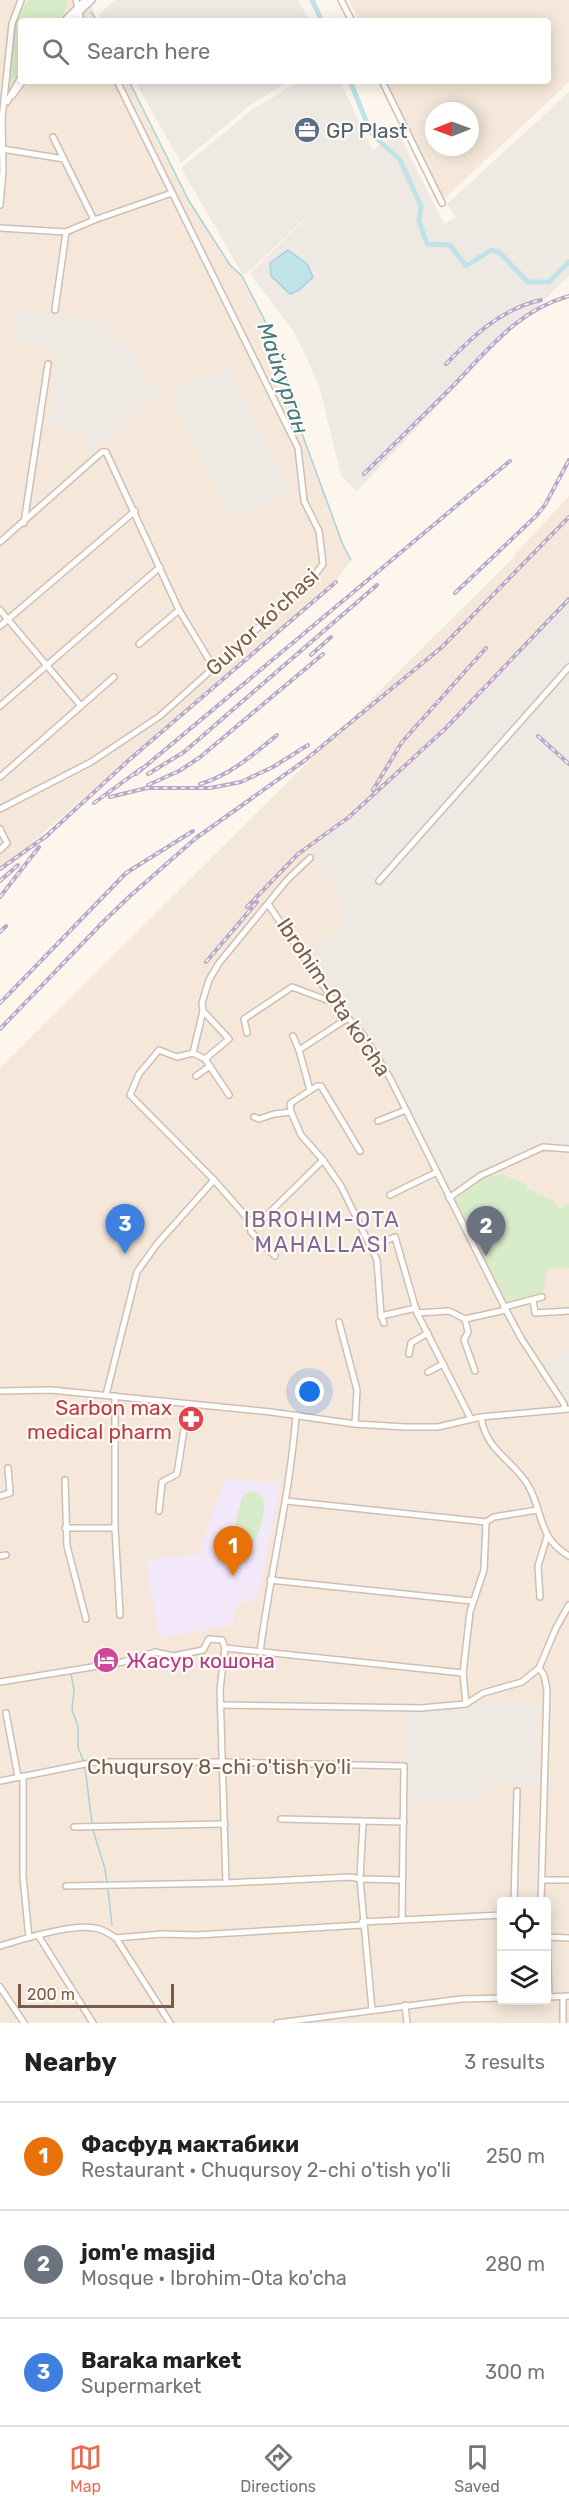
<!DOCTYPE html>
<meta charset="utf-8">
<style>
:root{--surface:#fff;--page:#f6f6f6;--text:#222;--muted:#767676;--line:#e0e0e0;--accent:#e76f51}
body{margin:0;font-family:Rubik,sans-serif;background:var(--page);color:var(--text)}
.controls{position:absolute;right:18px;bottom:18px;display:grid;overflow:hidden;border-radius:6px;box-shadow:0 3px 15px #0003}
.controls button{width:54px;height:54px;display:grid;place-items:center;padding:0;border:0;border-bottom:2px solid var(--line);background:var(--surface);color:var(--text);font:30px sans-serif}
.compass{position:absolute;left:425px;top:102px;width:54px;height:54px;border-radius:50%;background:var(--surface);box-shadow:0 3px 15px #0003;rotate:269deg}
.scale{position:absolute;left:18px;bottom:15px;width:156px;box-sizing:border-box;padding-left:6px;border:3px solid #7a5c4d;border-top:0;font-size:16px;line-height:21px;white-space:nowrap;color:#7a5c4d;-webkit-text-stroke:4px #fffaf3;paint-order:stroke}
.you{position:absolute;left:310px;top:1392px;width:21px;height:21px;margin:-15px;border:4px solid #fff;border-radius:50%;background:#1a73e8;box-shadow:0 0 0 9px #1a73e833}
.badge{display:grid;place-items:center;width:39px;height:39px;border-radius:50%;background:var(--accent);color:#fff;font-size:20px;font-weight:700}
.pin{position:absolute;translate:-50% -50px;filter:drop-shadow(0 2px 3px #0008)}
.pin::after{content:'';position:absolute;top:32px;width:21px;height:18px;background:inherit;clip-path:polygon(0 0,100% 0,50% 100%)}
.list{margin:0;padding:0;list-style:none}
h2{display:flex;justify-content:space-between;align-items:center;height:78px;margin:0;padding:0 24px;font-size:26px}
h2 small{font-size:20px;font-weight:400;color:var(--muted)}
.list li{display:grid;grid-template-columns:39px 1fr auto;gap:18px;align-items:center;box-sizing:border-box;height:108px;padding:0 24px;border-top:2px solid var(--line)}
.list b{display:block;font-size:22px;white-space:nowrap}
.list p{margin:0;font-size:20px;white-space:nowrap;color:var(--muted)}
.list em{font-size:20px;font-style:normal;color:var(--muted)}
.icon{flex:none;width:33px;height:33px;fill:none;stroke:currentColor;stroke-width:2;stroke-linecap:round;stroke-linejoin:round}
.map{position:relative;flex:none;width:569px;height:2023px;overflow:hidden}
.search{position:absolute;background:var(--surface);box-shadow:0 3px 15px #0003;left:18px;right:18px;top:18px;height:66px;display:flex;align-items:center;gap:15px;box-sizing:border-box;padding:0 21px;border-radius:6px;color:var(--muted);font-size:22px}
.sheet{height:402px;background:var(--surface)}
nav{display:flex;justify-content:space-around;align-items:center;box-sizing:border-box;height:84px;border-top:2px solid var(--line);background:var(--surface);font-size:16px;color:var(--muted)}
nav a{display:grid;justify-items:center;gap:3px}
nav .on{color:var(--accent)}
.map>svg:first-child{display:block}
.residential{fill:#f5e8da;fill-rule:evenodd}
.industrial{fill:#efe9e4}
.education{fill:#f3e8fa}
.green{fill:#d8ecc9}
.water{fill:#bfe3e8;stroke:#a5d3da;stroke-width:1.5}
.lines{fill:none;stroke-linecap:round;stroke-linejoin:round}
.stream{stroke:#a5d3da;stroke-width:1.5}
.canal{stroke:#bfe3e8;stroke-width:5}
.minor-casing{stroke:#d1beb0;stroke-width:8}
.minor{stroke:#fff;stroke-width:5}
.rail-casing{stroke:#b9a8c9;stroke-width:4}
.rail{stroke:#fffaf3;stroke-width:1.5;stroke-dasharray:4.5;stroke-linecap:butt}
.labels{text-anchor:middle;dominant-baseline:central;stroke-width:4.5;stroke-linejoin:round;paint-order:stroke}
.service-label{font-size:21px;fill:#4e5e75;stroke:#fffaf3;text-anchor:start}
.street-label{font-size:21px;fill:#7a5c4d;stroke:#fffaf3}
.health-label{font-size:21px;fill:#be3a42;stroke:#fffaf3;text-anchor:end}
.hotel-label{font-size:21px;fill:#b23c85;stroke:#fffaf3;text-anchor:start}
.water-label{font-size:22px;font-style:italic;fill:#437c86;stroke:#fffaf3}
.neighbourhood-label{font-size:22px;letter-spacing:1.5px;fill:#846695;stroke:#fffaf3}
</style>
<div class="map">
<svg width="569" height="2023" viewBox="0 0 569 2023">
<rect width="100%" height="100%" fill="#fdf6ec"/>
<g class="residential">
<path d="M 0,0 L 88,0 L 98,21 L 21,21 L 21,81 L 129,81 L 189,201 L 230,265 L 242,276 L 264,319 L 283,364 L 297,421 L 343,545 L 351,560 L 339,577 L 0,870 Z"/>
<path d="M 349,0 L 569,0 L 569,82 L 442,201 L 386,81 L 548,81 L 548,21 L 359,21 ZM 434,111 L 470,111 L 470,147 L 434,147 Z"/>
<path d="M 569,496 L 569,2023 L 0,2023 L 0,1068 L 516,555 L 515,554 ZM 502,1902 L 546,1902 L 546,2000 L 502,2000 Z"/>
</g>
<g class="industrial">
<path d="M 115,0 L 298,0 L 310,21 L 101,21 L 98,15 Z"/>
<path d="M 135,81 L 289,81 L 249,106 L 181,163 Z"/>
<path d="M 300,81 L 340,81 L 373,151 L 397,130 L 444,224 L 456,217 L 447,204 L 569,92 L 569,276 L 487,354 L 357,491 L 341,476 L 319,385 L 295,334 L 250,273 L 361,164 L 250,271 L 243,275 L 181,168 L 253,109 Z"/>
<path d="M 16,309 L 104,321 L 161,393 L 90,452 L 84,443 L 85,432 L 48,426 L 59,351 L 12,341 Z"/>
<path d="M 228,367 L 290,493 L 231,519 L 168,392 Z"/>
<path d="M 569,596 L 569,1146 L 556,1145 L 549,1135 L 492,1163 L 450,1191 L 372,1043 L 364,1030 L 345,1009 L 310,955 L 339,927 L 347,914 L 337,902 L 335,887 L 307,853 L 412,764 Z"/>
<path d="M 569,1349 L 569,1401 L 567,1403 L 542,1363 Z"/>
<path d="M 487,1702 L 540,1703 L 538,1783 L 487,1783 L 487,1800 L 408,1802 L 405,1713 L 471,1708 Z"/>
</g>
<path class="education" d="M 225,1479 L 281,1483 L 258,1596 L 236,1605 L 233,1625 L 159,1638 L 146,1560 L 198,1554 Z"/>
<g class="green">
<path d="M 27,0 L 68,0 L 66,9 L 58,21 L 21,21 L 21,69 L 9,85 L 17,16 Z"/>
<path d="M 501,1174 L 527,1185 L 526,1189 L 553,1200 L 559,1208 L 569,1203 L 569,1268 L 548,1269 L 543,1294 L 507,1303 L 454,1201 L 478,1181 Z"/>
<path d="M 250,1491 C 275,1491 261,1527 255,1541 L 252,1545 L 243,1547 L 235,1542 L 233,1533 L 242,1497 Z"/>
</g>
<path class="water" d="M 288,250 L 307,264 L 313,277 L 299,290 L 290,294 L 271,276 L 270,263 Z"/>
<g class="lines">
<g class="stream">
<path d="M 91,12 L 97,21"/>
<path d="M 129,81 L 189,201 L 230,265 L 242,276 L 264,319 L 283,364 L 297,420 L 343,545 L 351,560"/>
<path d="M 71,1674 L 74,1690 L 72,1710 L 78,1726 L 78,1747 L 83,1760"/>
<path d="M 85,1767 L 92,1823"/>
<path d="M 93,1830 L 105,1869 L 107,1882"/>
<path d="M 108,1890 L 112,1925"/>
<path d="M 168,2015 L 174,2023"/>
</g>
<g class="canal">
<path d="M 312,0 L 322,21"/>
<path d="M 350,81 L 371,133 L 400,160 L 421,206 L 419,221 L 427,244 L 450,245 L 466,266 L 491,250 L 499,252 L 528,282 L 549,282 L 569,262"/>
</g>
<g class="minor-casing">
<g id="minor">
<path d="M 76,0 L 81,21"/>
<path d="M 341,0 L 352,21"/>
<path d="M 64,21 L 85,0"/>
<path d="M 70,21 L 92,0"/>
<path d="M 382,81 L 442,203"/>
<path d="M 12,96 L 23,81"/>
<path d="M 7,102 L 21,77"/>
<path d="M 53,137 L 94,220"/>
<path d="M 2,149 L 64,159"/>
<path d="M 0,205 L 3,171 L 2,119 L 12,24 L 21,0"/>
<path d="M 0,228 L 66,232 L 94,220 L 172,193"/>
<path d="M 55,310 L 66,232"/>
<path d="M 24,523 L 48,364"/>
<path d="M 0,542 L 102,452 L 106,452 L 179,610 L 214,668"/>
<path d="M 0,610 L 81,706"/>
<path d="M 0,626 L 135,511"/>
<path d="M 139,644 L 179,610"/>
<path d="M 0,706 L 160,567"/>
<path d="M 0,777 L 114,677"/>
<path d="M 0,809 L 91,762 L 160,716 L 311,580 L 323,564 L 319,531 L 304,501 L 298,448 L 117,81"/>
<path d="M 0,829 L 7,843 L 0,850"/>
<path d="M 310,858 L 287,880 L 219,963 L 209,980 L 202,1003 L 203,1011 L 193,1053 L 177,1057 L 159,1050 L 139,1074 L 130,1095 L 214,1180 L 249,1220 L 254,1222 L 262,1220 L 323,1160"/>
<path d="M 379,881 L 569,667"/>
<path d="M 268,904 L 335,1003 L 363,1035 L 389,1076 L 506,1310 L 521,1338 L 564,1404 L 564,1409"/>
<path d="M 203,1011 L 229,1039 L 205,1059"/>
<path d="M 247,1033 L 244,1019 L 292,987 L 335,1003"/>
<path d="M 293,1036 L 299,1050 L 310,1090"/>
<path d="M 299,1050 L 348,1018"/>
<path d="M 193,1053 L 205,1059 L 229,1095"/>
<path d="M 196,1076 L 210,1066"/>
<path d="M 291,1112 L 290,1104 L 294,1101 L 317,1086 L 321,1086 L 360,1151"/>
<path d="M 254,1117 L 259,1119 L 274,1114 L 291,1112 L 301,1135 L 323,1160 L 341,1186 L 377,1260 L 381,1316 L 384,1323"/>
<path d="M 378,1121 L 406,1110"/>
<path d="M 390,1195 L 437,1172"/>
<path d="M 449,1198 L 480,1176 L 543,1147 L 569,1149"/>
<path d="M 249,1220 L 251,1232 L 275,1256"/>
<path d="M 370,1247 L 395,1237 L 417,1313 L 471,1419"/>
<path d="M 533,1300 L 535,1313 L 569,1311"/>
<path d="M 504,1307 L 542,1297"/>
<path d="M 417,1313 L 449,1311 L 465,1319 L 506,1310"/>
<path d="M 381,1316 L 416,1308"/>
<path d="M 465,1319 L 468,1332 L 464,1340 L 475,1371"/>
<path d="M 339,1322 L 357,1390 L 355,1424"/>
<path d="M 409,1354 L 411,1343 L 428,1333"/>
<path d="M 428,1372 L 443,1364"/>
<path d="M 0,1391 L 51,1390 L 271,1412 L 355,1424 L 406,1427 L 438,1427 L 481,1417 L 569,1409"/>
<path d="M 106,1395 L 137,1272 L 157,1244 L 214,1180"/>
<path d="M 115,1396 L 115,1528 L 120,1615"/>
<path d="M 481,1417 C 486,1451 512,1459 528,1485 C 544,1513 537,1537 569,1556"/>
<path d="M 65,1480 L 67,1546 L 86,1619"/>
<path d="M 0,1496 L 10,1493 L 8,1468"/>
<path d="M 286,1501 L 486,1522 L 494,1517 L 537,1510"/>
<path d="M 159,1511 L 162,1482 L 177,1474 L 188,1404"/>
<path d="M 65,1528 L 115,1528"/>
<path d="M 0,1556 L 6,1555"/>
<path d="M 270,1580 L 472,1601"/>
<path d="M 540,1597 L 538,1566 L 547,1537"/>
<path d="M 225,1648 L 463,1673"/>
<path d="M 260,1652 C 270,1573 290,1495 296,1415"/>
<path d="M 539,1668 L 544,1675 L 547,1690 L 541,1902"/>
<path d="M 0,1682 L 123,1662 L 155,1652 L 173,1656 L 203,1650 L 209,1639 L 222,1640 L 225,1648 L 220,1689 L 226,1883"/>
<path d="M 466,1704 L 463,1673 L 470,1612 L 484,1570 L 486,1522"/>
<path d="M 221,1705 L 421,1708 L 466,1704 L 483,1693 L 522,1682 L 539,1668 L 556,1628 L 569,1605"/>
<path d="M 6,1713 L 18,1777"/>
<path d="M 23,1776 L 23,1877 L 29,1938"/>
<path d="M 0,1781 L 95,1762 L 224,1762 L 404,1766 L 402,1919"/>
<path d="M 281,1819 L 404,1822"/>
<path d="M 363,1822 L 360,1879 L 372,2010"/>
<path d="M 74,1827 L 225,1824"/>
<path d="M 542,1880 L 569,1880"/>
<path d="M 66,1886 L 226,1883 L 351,1877 L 360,1879 L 402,1880"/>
<path d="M 514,1902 L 517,1791"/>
<path d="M 362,1922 L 502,1915"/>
<path d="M 38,1935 L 93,2023"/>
<path d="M 546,1937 L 569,1938"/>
<path d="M 547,1937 L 549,1997"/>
<path d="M 116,1938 L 162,1934 L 196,1935 L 362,1925"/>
<path d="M 0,1946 C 23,1939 76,1922 99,1929 C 106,1931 111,1935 116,1938 L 170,2023"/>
<path d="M 0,1987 L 24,2023"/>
<path d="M 548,1997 L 569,1996"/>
<path d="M 563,1997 L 563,2023"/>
<path d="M 405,2005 L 407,2023"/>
<path d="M 277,2023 L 461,1999 L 502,1998"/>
</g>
</g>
<use href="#minor" class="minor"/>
<g class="rail-casing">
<g id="rail">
<path d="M 446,364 C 473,336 501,309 541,300"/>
<path d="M 364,474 C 393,445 422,417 450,389 C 487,351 516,311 569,296"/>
<path d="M 455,593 L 536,516 L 545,505 L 569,460"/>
<path d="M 311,655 L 331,637"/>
<path d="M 538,736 L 569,764"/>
<path d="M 136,774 L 510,461"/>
<path d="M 148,774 L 184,752 L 377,585"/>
<path d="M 200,784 C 229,776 254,754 277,735"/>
<path d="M 148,785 L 179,771 L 199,758 L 323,654"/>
<path d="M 373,790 L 402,742 L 486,648"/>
<path d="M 110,797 L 147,788 L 210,788 L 241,782 L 273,767 L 308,745"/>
<path d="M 94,803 L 142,768"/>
<path d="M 43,839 L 129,760 L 336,582"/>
<path d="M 0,869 L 49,834"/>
<path d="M 0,881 L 18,865"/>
<path d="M 0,897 L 39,847"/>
<path d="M 247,907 L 298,854 L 349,817 L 446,728 L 569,599"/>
<path d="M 0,932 L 6,926"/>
<path d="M 206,962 L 257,902"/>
<path d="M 0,1003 L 126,873 L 193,831"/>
<path d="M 0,1029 L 105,920 L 130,896 L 196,838 L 304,761 L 442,647 L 569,517"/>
</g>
</g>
<use href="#rail" class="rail"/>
</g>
<defs>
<g id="office-disc" transform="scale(1.35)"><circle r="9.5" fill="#5c6f8a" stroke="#fffaf3"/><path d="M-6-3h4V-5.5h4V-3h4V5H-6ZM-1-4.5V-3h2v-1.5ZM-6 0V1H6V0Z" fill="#fff"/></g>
<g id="pharmacy-disc" transform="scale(1.35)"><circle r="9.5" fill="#e0444e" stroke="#fffaf3"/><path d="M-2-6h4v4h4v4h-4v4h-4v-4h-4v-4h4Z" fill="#fff"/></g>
<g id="hotel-disc" transform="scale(1.35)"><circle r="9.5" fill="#d1479c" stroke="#fffaf3"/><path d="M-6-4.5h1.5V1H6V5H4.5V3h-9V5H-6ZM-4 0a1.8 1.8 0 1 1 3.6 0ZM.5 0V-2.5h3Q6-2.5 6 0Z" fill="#fff"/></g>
</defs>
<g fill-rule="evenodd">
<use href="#office-disc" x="307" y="130"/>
<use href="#pharmacy-disc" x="191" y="1419"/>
<use href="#hotel-disc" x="106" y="1660"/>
</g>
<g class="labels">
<g class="service-label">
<text x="326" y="130">GP Plast</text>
</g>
<g class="street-label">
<text transform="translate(262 622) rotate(-43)">Gulyor ko'chasi</text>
<text transform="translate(334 997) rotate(56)">Ibrohim-Ota ko'cha</text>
<text x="219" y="1766">Chuqursoy 8-chi o'tish yo'li</text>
</g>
<g class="health-label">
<text x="172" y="1407">Sarbon max<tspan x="172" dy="24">medical pharm</tspan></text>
</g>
<g class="hotel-label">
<text x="126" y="1660">Жасур кошона</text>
</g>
<g class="water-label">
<text transform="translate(283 378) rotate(71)">Майкурган</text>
</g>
<g class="neighbourhood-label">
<text x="322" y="1219">IBROHIM-OTA<tspan x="322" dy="25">MAHALLASI</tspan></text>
</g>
</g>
</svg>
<div class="controls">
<button><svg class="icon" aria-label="locate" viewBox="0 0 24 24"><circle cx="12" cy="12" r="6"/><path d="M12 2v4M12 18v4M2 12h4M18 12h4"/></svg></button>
<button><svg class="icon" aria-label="layers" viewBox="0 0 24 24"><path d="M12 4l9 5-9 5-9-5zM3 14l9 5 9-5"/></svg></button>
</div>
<svg class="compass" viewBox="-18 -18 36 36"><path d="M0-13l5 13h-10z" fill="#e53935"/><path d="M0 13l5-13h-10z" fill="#767676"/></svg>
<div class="scale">200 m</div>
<div class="you"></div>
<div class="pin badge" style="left:233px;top:1576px;background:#e8710a">1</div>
<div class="pin badge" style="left:486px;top:1256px;background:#6b7280">2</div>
<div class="pin badge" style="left:125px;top:1254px;background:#3f7fe0">3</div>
<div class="search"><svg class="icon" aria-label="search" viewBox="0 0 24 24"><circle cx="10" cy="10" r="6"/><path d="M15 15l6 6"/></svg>Search here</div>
</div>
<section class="sheet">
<h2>Nearby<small>3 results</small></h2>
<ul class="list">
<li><span class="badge" style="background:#e8710a">1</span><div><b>Фасфуд мактабики</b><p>Restaurant · Chuqursoy 2-chi o'tish yo'li</p></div><em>250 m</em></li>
<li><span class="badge" style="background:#6b7280">2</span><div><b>jom'e masjid</b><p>Mosque · Ibrohim-Ota ko'cha</p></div><em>280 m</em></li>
<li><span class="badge" style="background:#3f7fe0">3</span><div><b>Baraka market</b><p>Supermarket</p></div><em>300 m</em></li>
</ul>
</section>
<nav>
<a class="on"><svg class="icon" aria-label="map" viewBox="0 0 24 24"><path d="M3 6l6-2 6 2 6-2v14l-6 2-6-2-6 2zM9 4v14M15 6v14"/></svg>Map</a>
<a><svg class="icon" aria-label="directions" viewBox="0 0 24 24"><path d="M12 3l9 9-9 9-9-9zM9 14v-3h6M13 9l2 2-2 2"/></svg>Directions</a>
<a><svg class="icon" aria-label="saved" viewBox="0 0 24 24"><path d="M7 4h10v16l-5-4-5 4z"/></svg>Saved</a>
</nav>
